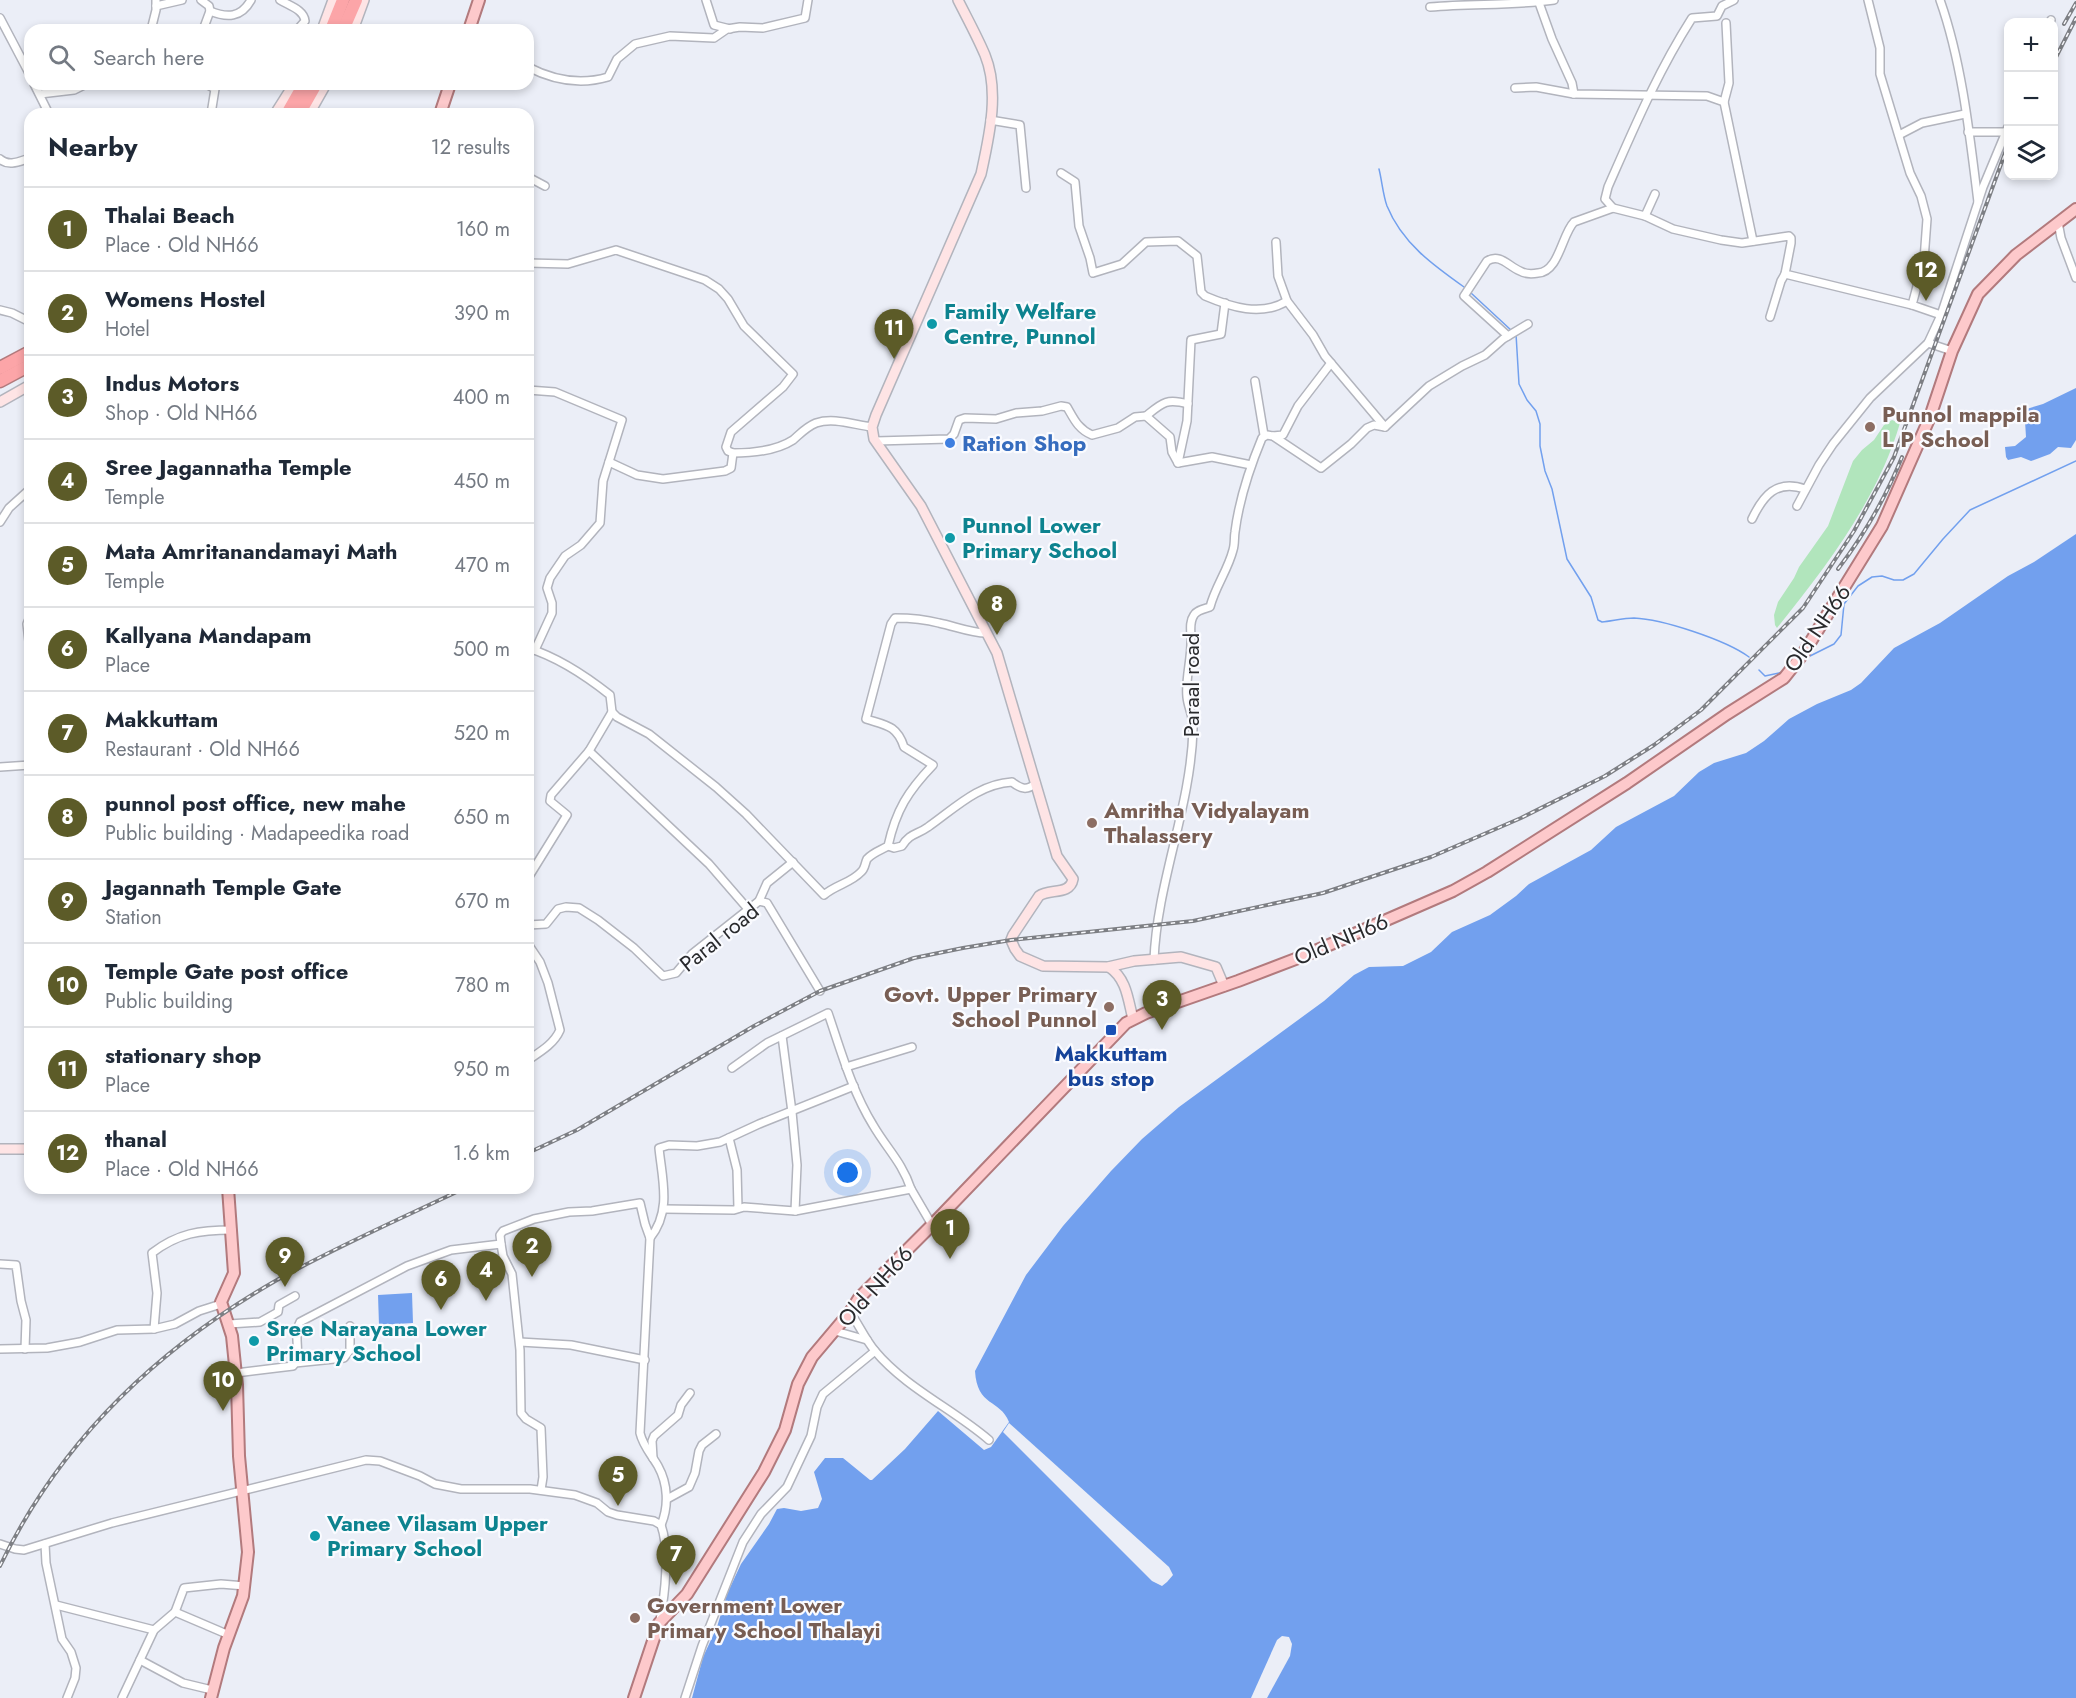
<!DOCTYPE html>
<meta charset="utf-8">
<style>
:root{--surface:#fff;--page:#f6f6f7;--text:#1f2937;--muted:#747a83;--line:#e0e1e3;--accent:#5c5b28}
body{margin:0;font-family:Jost,sans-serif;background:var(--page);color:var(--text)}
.controls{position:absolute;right:18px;top:18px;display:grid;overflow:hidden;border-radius:12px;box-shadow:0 3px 9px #0003}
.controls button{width:54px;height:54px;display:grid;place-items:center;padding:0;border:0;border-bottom:2px solid var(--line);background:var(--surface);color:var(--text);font:30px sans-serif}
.you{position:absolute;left:848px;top:1173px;width:21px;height:21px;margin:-15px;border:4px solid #fff;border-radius:50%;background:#1a73e8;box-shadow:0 0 0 9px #1a73e833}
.badge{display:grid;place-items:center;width:39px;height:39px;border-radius:50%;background:var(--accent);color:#fff;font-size:20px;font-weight:700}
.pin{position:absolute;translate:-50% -50px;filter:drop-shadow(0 2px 3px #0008)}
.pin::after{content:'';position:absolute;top:32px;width:21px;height:18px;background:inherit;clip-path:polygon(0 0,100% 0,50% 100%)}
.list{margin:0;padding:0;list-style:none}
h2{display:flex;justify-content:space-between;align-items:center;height:78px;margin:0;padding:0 24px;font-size:26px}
h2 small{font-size:20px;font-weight:400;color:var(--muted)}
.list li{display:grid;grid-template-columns:39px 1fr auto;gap:18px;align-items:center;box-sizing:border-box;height:84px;padding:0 24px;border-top:2px solid var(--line)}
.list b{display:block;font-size:22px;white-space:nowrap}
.list p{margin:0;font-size:20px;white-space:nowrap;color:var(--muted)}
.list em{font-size:20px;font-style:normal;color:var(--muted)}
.icon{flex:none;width:33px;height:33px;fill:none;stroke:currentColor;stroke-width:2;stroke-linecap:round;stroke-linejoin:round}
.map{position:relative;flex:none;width:2076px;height:1698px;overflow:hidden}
.search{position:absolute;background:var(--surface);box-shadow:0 3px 9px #0003;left:24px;top:24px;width:510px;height:66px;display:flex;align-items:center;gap:15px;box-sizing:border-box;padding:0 21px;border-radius:18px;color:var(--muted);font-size:22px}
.panel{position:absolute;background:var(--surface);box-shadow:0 3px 9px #0003;left:24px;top:108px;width:510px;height:1086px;border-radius:18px}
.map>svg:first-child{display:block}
.green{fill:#b1e5bc}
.water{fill:#72a0ee}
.pier{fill:#ebeef7}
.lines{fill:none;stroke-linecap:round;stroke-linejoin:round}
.stream{stroke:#72a0ee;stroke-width:1.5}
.street-casing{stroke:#b2b4bd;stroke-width:10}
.secondary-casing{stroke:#b2b4bd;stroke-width:12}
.primary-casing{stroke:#b27a7d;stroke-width:14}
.highway-casing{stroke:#b27a7d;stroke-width:15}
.street{stroke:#fff;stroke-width:7}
.secondary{stroke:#fee4e5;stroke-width:9}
.primary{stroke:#fdc9cb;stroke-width:10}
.highway{stroke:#fca5a8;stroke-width:12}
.rail-casing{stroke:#7d7f84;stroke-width:4}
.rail{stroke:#fafbff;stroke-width:1.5;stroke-dasharray:4.5;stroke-linecap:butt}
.culture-dot{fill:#0f9aa8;stroke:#fafbff;stroke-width:2}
.education-dot{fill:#8d6e63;stroke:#fafbff;stroke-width:2}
.shop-dot{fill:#3f7fe0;stroke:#fafbff;stroke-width:2}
.transit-dot{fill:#1a4fb4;stroke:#fafbff;stroke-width:2}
.labels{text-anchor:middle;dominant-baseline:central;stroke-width:4.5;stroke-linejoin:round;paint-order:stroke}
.culture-label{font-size:22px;font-weight:bold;fill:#0d838f;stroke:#fafbff;text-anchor:start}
.education-label{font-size:22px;font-weight:bold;fill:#785e54;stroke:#fafbff;text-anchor:start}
.shop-label{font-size:22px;font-weight:bold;fill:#366cbe;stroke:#fafbff;text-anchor:start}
.street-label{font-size:22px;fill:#292a2d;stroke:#fafbff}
.transit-label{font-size:22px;font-weight:bold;fill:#164399;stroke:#fafbff}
</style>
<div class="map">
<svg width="2076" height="1698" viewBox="0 0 2076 1698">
<rect width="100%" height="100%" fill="#ebeef7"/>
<path class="green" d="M 1892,420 L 1900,423 C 1878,499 1826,567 1777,628 L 1775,625 L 1774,615 L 1778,602 L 1794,578 L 1799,567 L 1828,526 L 1853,461 L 1862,450 L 1874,440 L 1884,425 Z"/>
<g class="water">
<path d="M 2076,388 L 2076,440 L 2071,448 L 2058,447 L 2050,454 L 2031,461 L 2021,457 L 2008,460 L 2006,457 L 2005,447 L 2015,446 L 2026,437 L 2025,421 L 2020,411 L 2043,404 Z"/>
<path d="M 2076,534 L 2076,1698 L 692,1698 L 703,1657 L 717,1627 L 727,1594 L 741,1564 L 769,1524 L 777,1509 L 784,1508 L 801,1511 L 818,1508 L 822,1499 L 814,1472 L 825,1458 L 843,1458 L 870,1480 L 872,1480 L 905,1449 L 938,1411 L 984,1450 L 991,1447 L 1009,1422 C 1000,1399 977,1407 975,1371 L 1026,1275 L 1063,1226 L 1111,1171 L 1142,1139 L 1179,1107 L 1324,1001 L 1354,975 L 1369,967 L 1403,966 L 1431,952 L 1452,932 L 1490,915 L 1516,896 L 1529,884 L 1591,850 L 1616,827 L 1674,796 L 1699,772 L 1714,763 L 1746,753 L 1764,741 L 1789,719 L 1817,704 L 1851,690 L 1861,683 L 1894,648 L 1940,623 L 2008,576 L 2034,562 Z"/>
<path d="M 412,1293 L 413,1323 L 379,1325 L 378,1295 Z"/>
</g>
<g class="pier">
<path d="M 1009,1423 L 1169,1567 L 1173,1575 L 1167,1582 L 1162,1586 L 1152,1581 L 1003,1432 Z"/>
<path d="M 1282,1636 L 1289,1637 L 1292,1644 L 1290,1656 L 1267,1698 L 1251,1698 L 1277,1640 Z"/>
</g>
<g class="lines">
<g class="stream">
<path d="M 1379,169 C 1382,181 1383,195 1387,206 C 1402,243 1433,265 1464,287"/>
<path d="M 1471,293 L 1512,331"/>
<path d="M 1516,334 L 1519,384 L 1527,400 L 1536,411 L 1540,424 L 1540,446 L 1545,471 L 1552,489 L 1567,559 L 1591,597 L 1598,620 L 1602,622 C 1612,621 1624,618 1634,618 C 1662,619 1726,640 1749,657"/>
<path d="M 1808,657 L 1834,644 L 1841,635 L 1844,604 L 1858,586 L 1872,577 L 1882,576 L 1894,580 L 1903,580 L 1914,574 L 1943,539 L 1970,510 L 2076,461"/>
<path d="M 1787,665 L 1795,655"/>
<path d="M 1759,670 L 1765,676 L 1783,672"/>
</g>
<g class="street-casing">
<g id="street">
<path d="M 201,0 L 209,6 L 210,11 L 203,30"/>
<path d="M 280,0 C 290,6 304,10 305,21 L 297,30"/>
<path d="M 706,0 L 714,25 L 730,29"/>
<path d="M 1538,0 L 1552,39 L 1572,83 L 1574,94"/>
<path d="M 1734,0 L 1722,6 L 1717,16 L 1692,18 C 1657,73 1634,128 1608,187 L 1605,199 L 1613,208 L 1645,216 L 1673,229 L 1721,240 L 1742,243 L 1789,236 L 1791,238 L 1791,243 L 1785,274 L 1912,305"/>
<path d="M 1940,0 C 1962,62 1970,137 1978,202"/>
<path d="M 156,6 L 182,0"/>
<path d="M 1430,7 C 1472,3 1513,6 1554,0"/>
<path d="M 210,11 C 227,18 241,18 251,0"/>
<path d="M 0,18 L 30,75"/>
<path d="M 2050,22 L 2051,20"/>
<path d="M 151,30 L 156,10 L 156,0"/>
<path d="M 528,67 C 553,80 581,85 608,77 L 617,59 L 635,44 L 670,36 L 714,38 L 727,29 L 740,27 L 763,28 L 805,18 L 808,0"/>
<path d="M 34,84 L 49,114"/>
<path d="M 206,84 L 215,89 L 211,114"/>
<path d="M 1515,88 L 1536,87 L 1574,94 L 1707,96 L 1724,102 L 1753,241"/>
<path d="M 40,94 L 74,90 L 86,84"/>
<path d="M 1724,102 L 1729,83 L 1726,23"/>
<path d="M 990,120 L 1020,125 L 1026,188"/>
<path d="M 1968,132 L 2006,132"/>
<path d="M 1899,135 L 1922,123 L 1965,114"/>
<path d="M 0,159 C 9,167 20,161 30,158"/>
<path d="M 1061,173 L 1075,182 L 1079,226 L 1090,258 L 1093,273 L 1122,264 L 1146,242 L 1178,241 L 1197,256 L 1201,292 L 1205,296 C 1231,307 1261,317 1287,301"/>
<path d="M 528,177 L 545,186"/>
<path d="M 1645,216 L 1655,194"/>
<path d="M 2058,222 L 2061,238 L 2076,278"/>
<path d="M 1276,242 L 1278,276 L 1287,301 L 1313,335 L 1325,356 L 1385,427"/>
<path d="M 528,263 L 568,264 L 616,250 L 705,280 L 719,289 L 728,299 L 744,326 L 793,374 L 783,387 L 731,432 L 726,447 L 728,451 L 733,453 C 753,453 776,451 793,440 C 800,434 806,427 816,423 C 834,417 854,425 872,427"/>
<path d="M 0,310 L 12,313 L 30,322"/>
<path d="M 1941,315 L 1983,187 L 2008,127"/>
<path d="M 1770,317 L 1781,281 L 1785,274"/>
<path d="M 1508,336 L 1464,296 L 1487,261 C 1500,253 1508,266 1520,271 C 1525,274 1532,274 1538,273 C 1559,272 1562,234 1574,222 L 1613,208"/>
<path d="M 1928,343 L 1952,351"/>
<path d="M 1255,381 L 1264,435"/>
<path d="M 528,390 L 555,392 L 622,420 L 603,481 L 600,523 L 581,545 L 565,556 L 550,578 L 547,588 L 552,603 L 552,613 L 535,650"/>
<path d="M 1146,416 C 1162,403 1166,398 1188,404"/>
<path d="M 1273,436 L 1283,435 L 1298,406 L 1331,363"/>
<path d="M 876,441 L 949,439 L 954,434 L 959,420 L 965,418 L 996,419 L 1016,413 L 1042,411 L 1061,406 L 1067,407 C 1074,419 1078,429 1092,435 L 1118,428 L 1135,417 L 1146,416 L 1170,437 L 1172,452 L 1178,463 L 1212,457 L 1251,465"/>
<path d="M 609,462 L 637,475 L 663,479 L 725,471 L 731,468 L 733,453"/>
<path d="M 1178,463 L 1187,421 L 1191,340 L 1221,334 L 1225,303"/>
<path d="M 1797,506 L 1819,465 L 1833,444 L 1870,398 L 1928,343 L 1941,315 L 1912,305 L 1924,260 L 1927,219 L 1921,196 L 1910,173 L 1880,74 L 1880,48 L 1868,0"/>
<path d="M 1752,519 C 1763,496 1776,479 1805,489"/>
<path d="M 0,522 L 9,508 L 30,489"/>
<path d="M 30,617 L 27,624 L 30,650"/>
<path d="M 528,648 C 557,657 586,676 610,695 L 612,712 L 617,717 L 649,734 L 716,787 L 746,814 L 824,895 C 835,885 851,883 861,872 C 865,869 865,863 867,859 C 872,853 881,850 888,846 C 896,810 908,791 933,765 L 904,747 C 897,725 885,725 866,719 L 891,624 L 895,618 C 910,618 924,619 939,623 C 954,626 971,633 986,633"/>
<path d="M 589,751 L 709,864 L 748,909"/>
<path d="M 0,767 L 30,765"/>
<path d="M 888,846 L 894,848 L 902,846 C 910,833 917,835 928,827 C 954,809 978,784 1012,782 C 1021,789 1027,791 1036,783"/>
<path d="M 528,878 L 567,815 L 550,801 L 551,795 L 589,751 L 612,712"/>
<path d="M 759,901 L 767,883 L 793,862"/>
<path d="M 528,925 L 546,924 L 558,909 L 566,907 L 579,908 L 598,920 L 634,948 L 663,976 L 676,973 L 692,954 L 759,901 L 767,903 L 820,991"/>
<path d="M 528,944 L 540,962 L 548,983 L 560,1030 C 554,1044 540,1052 528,1060"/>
<path d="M 1154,960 C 1157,882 1191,807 1193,729 C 1194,717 1188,708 1187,697 C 1185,678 1192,658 1191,638 C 1191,631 1189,622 1194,615 C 1197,610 1204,609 1210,607 C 1215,587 1228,570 1233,550 C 1235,544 1234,538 1235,532 C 1239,500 1250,467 1262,438 L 1267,435 L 1273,436 L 1321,468 L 1351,444 L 1367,428 L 1374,425 L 1385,427 L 1429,386 L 1462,366 L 1485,355 L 1503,339 L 1528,324"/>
<path d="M 782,1036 L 792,1112 L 797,1165 L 795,1211"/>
<path d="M 846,1067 L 912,1047"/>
<path d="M 729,1138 L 737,1170 L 738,1208"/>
<path d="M 911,1189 L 932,1225"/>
<path d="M 664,1209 L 734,1210 L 744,1207 L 795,1211 L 911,1189 C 902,1162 887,1149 873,1125 C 852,1091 841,1051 828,1013 L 767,1043 L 732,1068"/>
<path d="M 650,1238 C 672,1211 662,1179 659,1148 L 669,1145 L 697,1146 L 720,1142 L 759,1124 L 854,1086"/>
<path d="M 501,1244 L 503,1256 L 512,1274 L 520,1350 L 521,1413 L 526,1419 L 541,1428 L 543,1477 L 541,1490"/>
<path d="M 0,1264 L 16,1265 L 21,1301 L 26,1320 L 25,1349"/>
<path d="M 850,1312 C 859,1325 865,1339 875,1351 C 906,1388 953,1409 989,1440"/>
<path d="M 229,1324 L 260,1322 L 278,1312 L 279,1305 L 295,1296"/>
<path d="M 154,1329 L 157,1293 L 152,1253 C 178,1233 200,1230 232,1230"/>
<path d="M 835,1331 L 867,1340"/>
<path d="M 520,1342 L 571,1345 L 645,1360"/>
<path d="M 0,1349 L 47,1348 L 80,1342 L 117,1330 L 154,1329 L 175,1324 L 199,1311 L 221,1304"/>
<path d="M 295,1363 L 344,1358 L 350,1350 L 350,1326"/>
<path d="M 236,1373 L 293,1366 C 303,1354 292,1335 300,1322 L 407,1266 L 451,1250 L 501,1244 L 500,1235 L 503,1231 L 534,1219 L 569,1212 L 592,1211 L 640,1203 L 645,1224 L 650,1238 L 640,1433 C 643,1446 651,1454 658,1466 C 668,1484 669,1506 661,1525"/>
<path d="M 653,1458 L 652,1441 L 654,1436 L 678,1415 L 681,1405 L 690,1393"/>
<path d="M 667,1499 L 689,1487 L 695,1473 L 699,1451 L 702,1445 L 716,1434"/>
<path d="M 0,1544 L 15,1549 L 24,1550 L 112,1523 L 366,1460 L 380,1461 L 420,1476 L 435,1484 L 461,1489 L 530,1489 L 575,1495 L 597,1503 L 608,1512 L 617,1515 L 654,1521 L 661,1525 C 670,1550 665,1594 660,1620"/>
<path d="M 45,1544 L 46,1563 L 62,1639 L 71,1652 L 76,1668 L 75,1678 L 67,1698"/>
<path d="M 56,1605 L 154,1630"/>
<path d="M 175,1612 L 229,1635"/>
<path d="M 140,1660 L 183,1683 L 212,1690"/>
<path d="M 122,1698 L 154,1630 L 175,1612 L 184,1588 L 221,1584 L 245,1586"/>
<path d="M 685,1698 L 702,1646 L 743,1542 L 761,1514 L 787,1487 L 811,1436 L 817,1407 L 823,1394 L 875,1351"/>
</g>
</g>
<g class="secondary-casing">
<g id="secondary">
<path d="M 958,0 C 967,18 977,36 985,55 C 1000,92 989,137 981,174 L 876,415 L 872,427 L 874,439 L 921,506 L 997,653 L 1057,856 L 1073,879 C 1070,896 1049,888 1039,896 L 1013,935 L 1011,940 L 1015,949 L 1020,956 L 1043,966 L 1108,967 L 1134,961 L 1181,957 L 1216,967 L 1224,986"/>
<path d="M 322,30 L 333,0"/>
<path d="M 353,30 L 364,0"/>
<path d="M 275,114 L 294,84"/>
<path d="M 309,114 L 326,84"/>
<path d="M 0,402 L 30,385"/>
<path d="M 1109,967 C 1127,979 1128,1000 1133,1019"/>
<path d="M 0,1149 L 30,1149"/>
</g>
</g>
<g class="primary-casing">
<g id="primary">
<path d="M 469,30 L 479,0"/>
<path d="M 440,114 L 450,84"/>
<path d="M 211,1698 L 224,1648 L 243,1596 L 248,1552 L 239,1456 L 237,1385 L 232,1336 L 221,1302 L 234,1273 L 228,1188"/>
<path d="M 634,1698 L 659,1623 L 687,1594 L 764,1472 L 785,1430 L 798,1384 L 812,1357 L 850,1312 L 859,1298 L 932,1225 L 1126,1023 L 1146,1013 L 1238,981 L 1306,955 L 1453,891 L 1487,872 L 1627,783 L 1727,714 L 1784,678 L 1803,654 L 1882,526 L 1930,417 L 1952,351 L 1978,294 L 2016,255 L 2076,209"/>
</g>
</g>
<g class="highway-casing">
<g id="highway">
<path d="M 331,30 L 343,0"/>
<path d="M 343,30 L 356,0"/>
<path d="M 287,114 L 304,84"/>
<path d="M 299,114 L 316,84"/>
<path d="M 0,368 L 30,352"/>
<path d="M 0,381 L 30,365"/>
</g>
</g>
<use href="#street" class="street"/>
<use href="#secondary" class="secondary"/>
<use href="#primary" class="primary"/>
<use href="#highway" class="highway"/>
<g class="rail-casing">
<g id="rail">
<path d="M 2064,24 L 2076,3"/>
<path d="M 2054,61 L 2076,18"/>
<path d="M 1838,569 C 1864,535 1886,497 1902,457"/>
<path d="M 528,1153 L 577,1130 L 754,1026 L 820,991 L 914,958 L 963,948 L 1011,940 L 1193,921 L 1323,893 L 1431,857 L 1521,818 L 1605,776 L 1654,745 L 1701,710 L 1803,608 L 1854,531 L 1894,457 L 2008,145"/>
<path d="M 0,1566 C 60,1441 158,1348 277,1280 C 338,1246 402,1218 465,1188"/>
</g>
</g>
<use href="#rail" class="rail"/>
</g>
<g class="culture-dot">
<circle cx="932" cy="324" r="6"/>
<circle cx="950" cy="538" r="6"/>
<circle cx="254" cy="1341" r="6"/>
<circle cx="315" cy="1536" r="6"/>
</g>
<g class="education-dot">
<circle cx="1870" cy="427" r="6"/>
<circle cx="1092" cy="823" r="6"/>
<circle cx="1109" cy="1007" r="6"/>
<circle cx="635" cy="1618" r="6"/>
</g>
<circle class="shop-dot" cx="950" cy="443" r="6"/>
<rect class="transit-dot" x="1105" y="1024" width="12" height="12" rx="3"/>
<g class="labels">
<g class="culture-label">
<text x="944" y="311">Family Welfare<tspan x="944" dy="25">Centre, Punnol</tspan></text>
<text x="962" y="525">Punnol Lower<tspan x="962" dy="25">Primary School</tspan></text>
<text x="266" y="1328">Sree Narayana Lower<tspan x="266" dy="25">Primary School</tspan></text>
<text x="327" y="1523">Vanee Vilasam Upper<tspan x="327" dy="25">Primary School</tspan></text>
</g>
<g class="education-label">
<text x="1882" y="414">Punnol mappila<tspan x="1882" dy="25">L P School</tspan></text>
<text x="1104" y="810">Amritha Vidyalayam<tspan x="1104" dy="25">Thalassery</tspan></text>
<text x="1097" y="994" text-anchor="end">Govt. Upper Primary<tspan x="1097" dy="25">School Punnol</tspan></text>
<text x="647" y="1605">Government Lower<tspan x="647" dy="25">Primary School Thalayi</tspan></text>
</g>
<g class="shop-label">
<text x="962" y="443">Ration Shop</text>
</g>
<g class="street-label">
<text transform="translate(1817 628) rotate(-56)">Old NH66</text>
<text transform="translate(1191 685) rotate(-90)">Paraal road</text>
<text transform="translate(719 937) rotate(-39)">Paral road</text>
<text transform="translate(1341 939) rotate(-23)">Old NH66</text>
<text transform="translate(875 1286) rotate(-48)">Old NH66</text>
</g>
<g class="transit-label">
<text x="1111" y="1053">Makkuttam<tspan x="1111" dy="25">bus stop</tspan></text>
</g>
</g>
</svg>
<div class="controls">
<button>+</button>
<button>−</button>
<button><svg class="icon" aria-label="layers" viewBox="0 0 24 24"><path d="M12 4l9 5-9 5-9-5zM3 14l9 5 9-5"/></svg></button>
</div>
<div class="you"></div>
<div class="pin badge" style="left:950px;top:1259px">1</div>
<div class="pin badge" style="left:532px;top:1277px">2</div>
<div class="pin badge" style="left:1162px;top:1030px">3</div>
<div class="pin badge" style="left:486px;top:1301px">4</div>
<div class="pin badge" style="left:618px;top:1506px">5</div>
<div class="pin badge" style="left:441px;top:1310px">6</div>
<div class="pin badge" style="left:676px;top:1585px">7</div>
<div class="pin badge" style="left:997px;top:635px">8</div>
<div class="pin badge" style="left:285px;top:1287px">9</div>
<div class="pin badge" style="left:223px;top:1411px">10</div>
<div class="pin badge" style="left:894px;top:359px">11</div>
<div class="pin badge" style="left:1926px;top:301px">12</div>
<div class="search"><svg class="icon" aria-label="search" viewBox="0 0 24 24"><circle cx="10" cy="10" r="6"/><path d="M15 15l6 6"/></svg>Search here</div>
<section class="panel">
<h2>Nearby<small>12 results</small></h2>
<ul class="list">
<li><span class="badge">1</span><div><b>Thalai Beach</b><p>Place · Old NH66</p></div><em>160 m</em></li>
<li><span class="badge">2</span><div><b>Womens Hostel</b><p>Hotel</p></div><em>390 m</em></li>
<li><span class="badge">3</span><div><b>Indus Motors</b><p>Shop · Old NH66</p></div><em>400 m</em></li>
<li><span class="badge">4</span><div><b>Sree Jagannatha Temple</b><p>Temple</p></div><em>450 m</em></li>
<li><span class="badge">5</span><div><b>Mata Amritanandamayi Math</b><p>Temple</p></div><em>470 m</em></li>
<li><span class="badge">6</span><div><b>Kallyana Mandapam</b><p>Place</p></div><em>500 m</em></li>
<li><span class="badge">7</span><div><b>Makkuttam</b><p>Restaurant · Old NH66</p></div><em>520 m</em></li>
<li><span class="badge">8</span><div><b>punnol post office, new mahe</b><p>Public building · Madapeedika road</p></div><em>650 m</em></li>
<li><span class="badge">9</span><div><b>Jagannath Temple Gate</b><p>Station</p></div><em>670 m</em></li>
<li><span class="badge">10</span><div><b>Temple Gate post office</b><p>Public building</p></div><em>780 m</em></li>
<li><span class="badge">11</span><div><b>stationary shop</b><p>Place</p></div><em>950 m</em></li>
<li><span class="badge">12</span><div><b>thanal</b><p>Place · Old NH66</p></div><em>1.6 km</em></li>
</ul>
</section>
</div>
